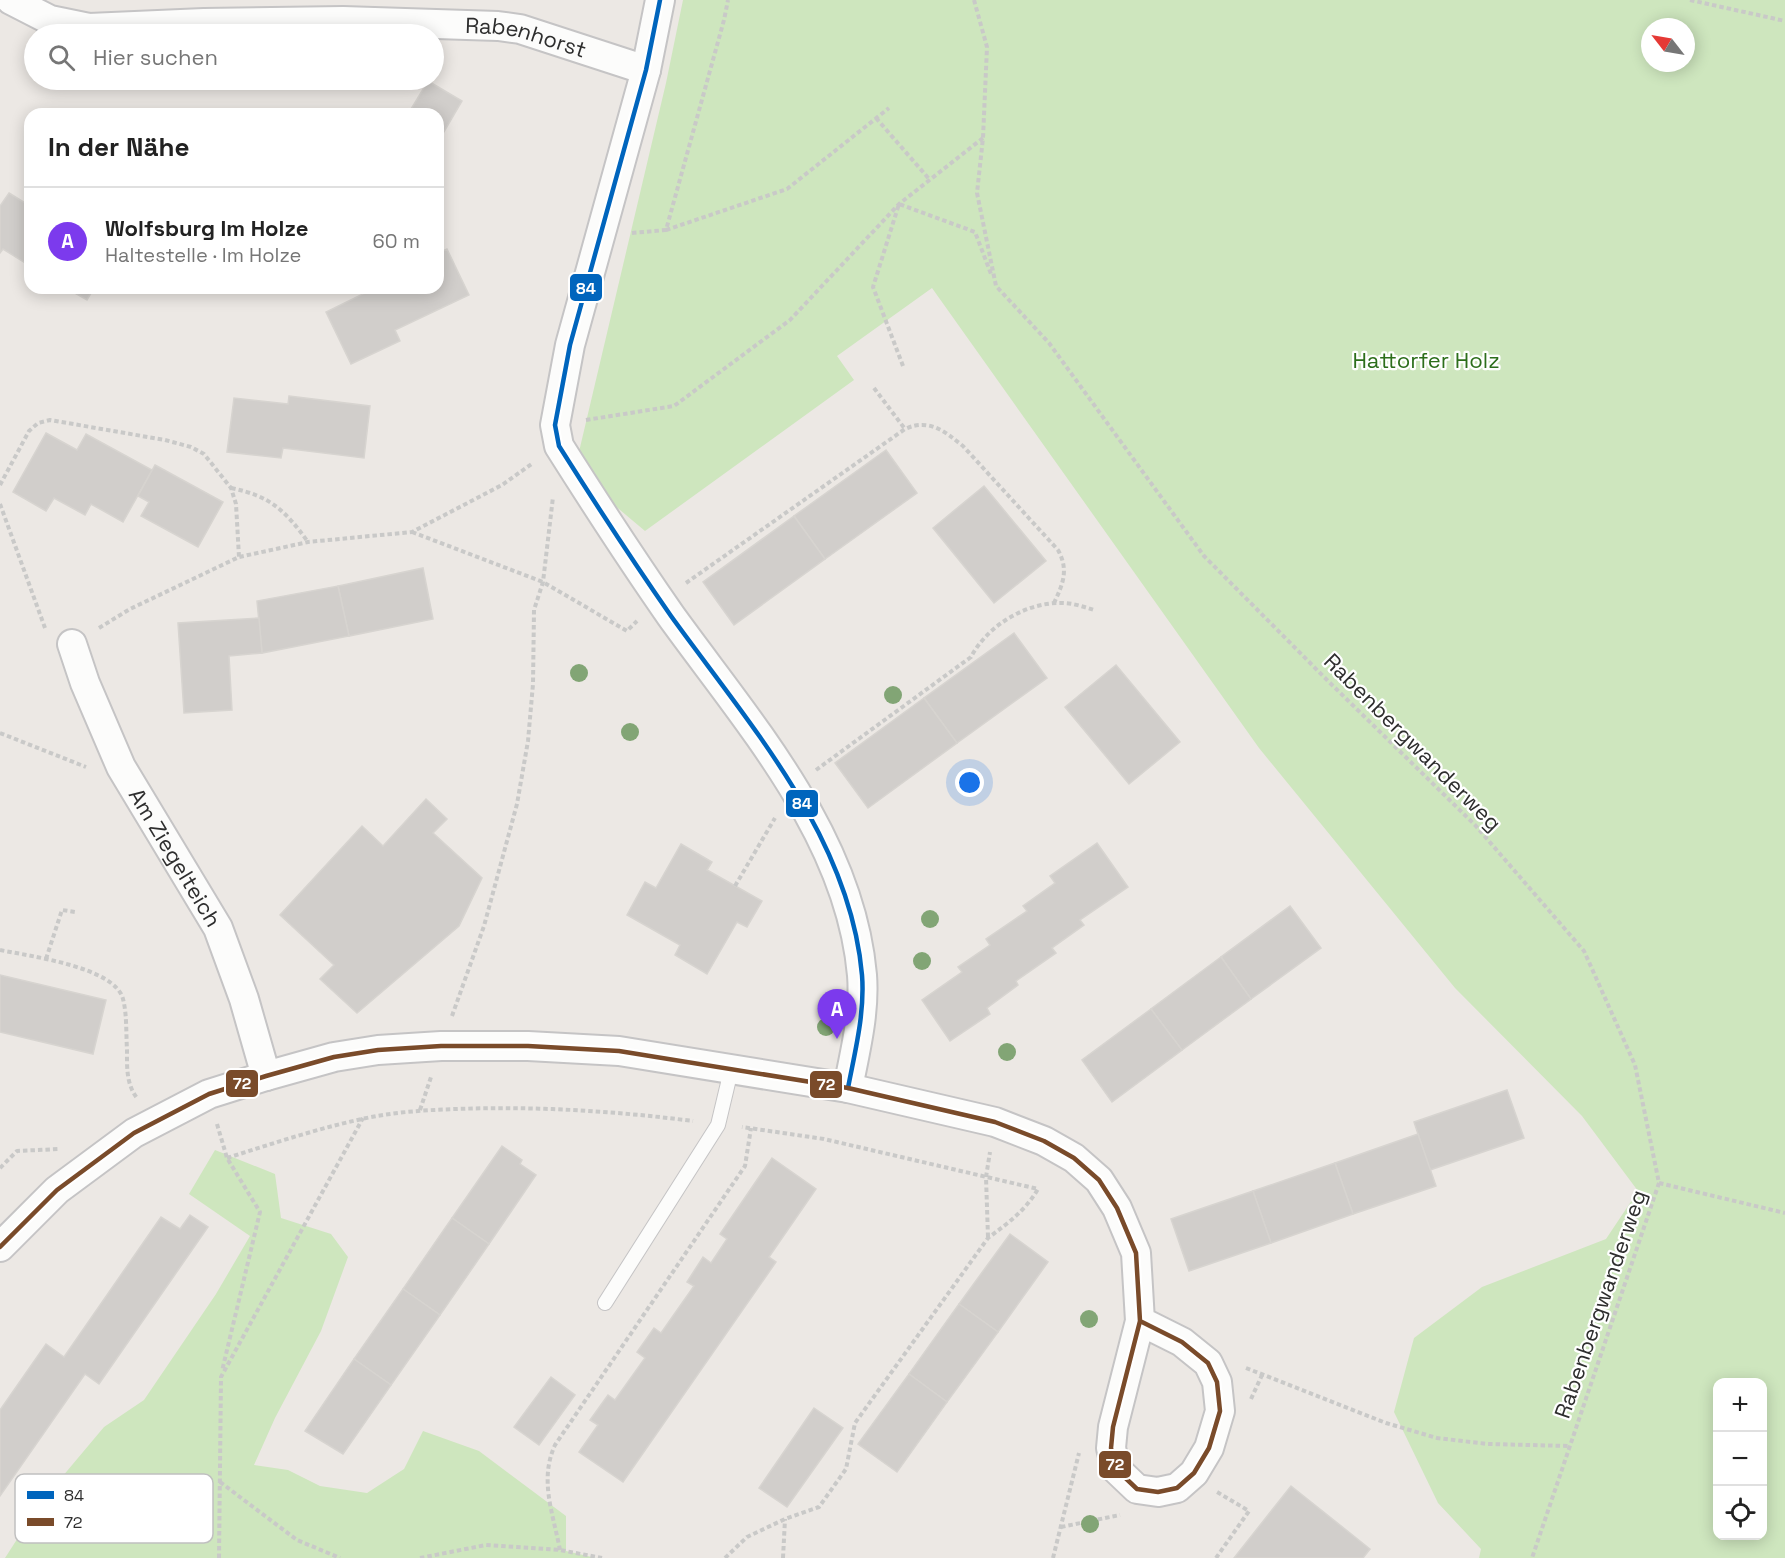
<!DOCTYPE html>
<html lang="de">
<meta charset="utf-8">
<style>
:root{--surface:#fff;--page:#f6f6f6;--text:#222;--muted:#767676;--line:#e0e0e0;--accent:#7c3aed}
body{margin:0;font-family:"Space Grotesk",sans-serif;background:var(--page);color:var(--text)}
.controls{position:absolute;right:18px;bottom:18px;display:grid;overflow:hidden;border-radius:12px;box-shadow:0 3px 15px #0003}
.controls button{width:54px;height:54px;display:grid;place-items:center;padding:0;border:0;border-bottom:2px solid var(--line);background:var(--surface);color:var(--text);font:30px sans-serif}
.compass{position:absolute;left:1641px;top:18px;width:54px;height:54px;border-radius:50%;background:var(--surface);box-shadow:0 3px 15px #0003;rotate:301deg}
.you{position:absolute;left:970px;top:783px;width:21px;height:21px;margin:-15px;border:4px solid #fff;border-radius:50%;background:#1a73e8;box-shadow:0 0 0 9px #1a73e833}
.badge{display:grid;place-items:center;width:39px;height:39px;border-radius:50%;background:var(--accent);color:#fff;font-size:20px;font-weight:700}
.pin{position:absolute;translate:-50% -50px;filter:drop-shadow(0 2px 3px #0008)}
.pin::after{content:'';position:absolute;top:32px;width:21px;height:18px;background:inherit;clip-path:polygon(0 0,100% 0,50% 100%)}
.list{margin:0;padding:0;list-style:none}
h2{display:flex;justify-content:space-between;align-items:center;height:78px;margin:0;padding:0 24px;font-size:26px}
h2 small{font-size:20px;font-weight:400;color:var(--muted)}
.list li{display:grid;grid-template-columns:39px 1fr auto;gap:18px;align-items:center;box-sizing:border-box;height:108px;padding:0 24px;border-top:2px solid var(--line)}
.list b{display:block;font-size:22px;white-space:nowrap}
.list p{margin:0;font-size:20px;white-space:nowrap;color:var(--muted)}
.list em{font-size:20px;font-style:normal;color:var(--muted)}
.icon{flex:none;width:33px;height:33px;fill:none;stroke:currentColor;stroke-width:2;stroke-linecap:round;stroke-linejoin:round}
.map{position:relative;flex:none;width:1785px;height:1558px;overflow:hidden}
.search{position:absolute;background:var(--surface);box-shadow:0 3px 15px #0003;left:24px;top:24px;width:420px;height:66px;display:flex;align-items:center;gap:15px;box-sizing:border-box;padding:0 21px;border-radius:33px;color:var(--muted);font-size:22px}
.panel{position:absolute;background:var(--surface);box-shadow:0 3px 15px #0003;left:24px;top:108px;width:420px;height:186px;border-radius:18px}
.map>svg:first-child{display:block}
.green{fill:#cee6be;fill-rule:evenodd}
.building{fill:#d1cecb;stroke:#d7d4d0;stroke-width:1.5}
.lines{fill:none;stroke-linecap:round;stroke-linejoin:round}
.service-casing{stroke:#c5c4c5;stroke-width:16}
.minor-casing{stroke:#c5c4c5;stroke-width:32}
.path{stroke:#c9c9c8;stroke-width:4;stroke-dasharray:4.5 3;stroke-linecap:butt}
.service{stroke:#fcfcfb;stroke-width:14}
.minor{stroke:#fcfcfb;stroke-width:28}
.bus-1-casing{stroke:#fff;stroke-width:9}
.bus-2-casing{stroke:#fff;stroke-width:9}
.bus-1{stroke:#0065bd;stroke-width:4.5}
.bus-2{stroke:#7a4b2a;stroke-width:4.5}
.tree{fill:#82a575}
.labels{text-anchor:middle;dominant-baseline:central;stroke-width:4.5;stroke-linejoin:round;paint-order:stroke}
.street-label{font-size:22px;fill:#2e2e2e;stroke:#fff}
.park-label{font-size:22px;fill:#2c6e1b;stroke:#fff}
.key{fill:#fff;stroke:#c0c0c0;stroke-width:1.5}
.key-label{font-size:16px;fill:#2e2e2e}
.line-badge{stroke:#fff;stroke-width:2}
.badge-label{font-size:16px;text-anchor:middle;font-weight:bold;fill:#fff}
</style>
<div class="map">
<svg width="1785" height="1558" viewBox="0 0 1785 1558">
<rect width="100%" height="100%" fill="#ece8e4"/>
<g class="green">
<path d="M 683,0 L 1785,0 L 1785,1558 L 1479,1558 L 1481,1549 L 1438,1503 L 1394,1412 L 1414,1338 L 1482,1287 L 1606,1239 L 1638,1191 L 1582,1116 L 1455,988 L 1259,748 L 932,288 L 837,356 L 854,380 L 645,531 L 607,499 L 578,456 L 666,83 ZM 1650,27 L 1686,27 L 1686,63 L 1650,63 ZM 1718,1382 L 1762,1382 L 1762,1536 L 1718,1536 Z"/>
<path d="M 215,1150 L 275,1174 L 281,1218 L 331,1234 L 348,1257 L 321,1331 L 275,1418 L 254,1465 L 288,1470 L 320,1486 L 367,1493 L 404,1469 L 423,1431 L 479,1451 L 566,1516 L 566,1551 L 596,1558 L 5,1558 L 41,1502 L 104,1427 L 144,1400 L 216,1294 L 250,1236 L 189,1194 Z"/>
</g>
<g class="building">
<path d="M 428,81 L 462,101 L 438,142 L 438,114 L 408,114 Z"/>
<path d="M 9,193 L 30,206 L 30,266 L 3,249 L 0,253 L 0,206 Z"/>
<path d="M 447,249 L 469,295 L 395,330 L 400,341 L 351,364 L 326,312 L 375,288 L 438,288 L 438,253 Z"/>
<path d="M 66,288 L 94,288 L 87,300 Z"/>
<path d="M 289,396 L 370,406 L 364,458 L 283,448 L 281,458 L 227,452 L 234,398 L 288,404 Z"/>
<path d="M 46,433 L 77,450 L 86,434 L 152,470 L 123,522 L 91,504 L 85,515 L 54,498 L 46,511 L 13,492 Z"/>
<path d="M 886,450 L 917,493 L 825,559 L 794,516 Z"/>
<path d="M 155,465 L 223,502 L 198,547 L 141,516 L 149,502 L 138,496 Z"/>
<path d="M 984,486 L 1046,561 L 994,603 L 933,528 Z"/>
<path d="M 794,516 L 825,559 L 734,625 L 703,582 Z"/>
<path d="M 423,568 L 433,619 L 349,636 L 338,586 Z"/>
<path d="M 338,586 L 349,636 L 262,653 L 257,601 Z"/>
<path d="M 259,618 L 262,653 L 229,656 L 232,710 L 184,713 L 178,623 Z"/>
<path d="M 1014,633 L 1047,678 L 957,743 L 924,698 Z"/>
<path d="M 1116,665 L 1180,742 L 1129,784 L 1065,707 Z"/>
<path d="M 924,698 L 957,743 L 868,808 L 835,763 Z"/>
<path d="M 426,799 L 447,819 L 433,833 L 482,878 L 459,926 L 357,1013 L 320,979 L 334,965 L 280,915 L 362,826 L 383,846 Z"/>
<path d="M 1097,843 L 1128,887 L 1080,920 L 1084,925 L 1052,948 L 1056,953 L 1016,981 L 1018,985 L 987,1008 L 990,1014 L 950,1041 L 922,1000 L 962,972 L 958,967 L 990,945 L 986,939 L 1027,911 L 1023,906 L 1055,883 L 1050,876 Z"/>
<path d="M 681,844 L 712,862 L 707,870 L 762,901 L 747,927 L 737,922 L 707,974 L 675,955 L 680,945 L 627,915 L 645,882 L 656,888 Z"/>
<path d="M 1290,906 L 1321,948 L 1251,999 L 1221,957 Z"/>
<path d="M 1221,957 L 1251,999 L 1182,1050 L 1151,1009 Z"/>
<path d="M 0,975 L 106,1000 L 93,1054 L 0,1032 Z"/>
<path d="M 1151,1009 L 1182,1050 L 1112,1102 L 1082,1060 Z"/>
<path d="M 1507,1090 L 1524,1138 L 1430,1170 L 1414,1122 Z"/>
<path d="M 1418,1134 L 1436,1186 L 1353,1214 L 1335,1163 Z"/>
<path d="M 502,1146 L 522,1160 L 520,1164 L 536,1175 L 489,1244 L 452,1218 Z"/>
<path d="M 772,1158 L 816,1189 L 769,1257 L 776,1262 L 623,1482 L 579,1452 L 598,1425 L 590,1420 L 608,1395 L 615,1400 L 645,1358 L 637,1352 L 654,1328 L 661,1333 L 694,1286 L 687,1282 L 703,1257 L 711,1263 L 727,1239 L 720,1234 Z"/>
<path d="M 1335,1163 L 1353,1214 L 1271,1243 L 1253,1191 Z"/>
<path d="M 1253,1191 L 1271,1243 L 1189,1271 L 1171,1219 Z"/>
<path d="M 190,1215 L 208,1227 L 99,1384 L 85,1374 L 0,1496 L 0,1410 L 46,1344 L 64,1357 L 161,1217 L 180,1229 Z"/>
<path d="M 452,1218 L 489,1244 L 440,1315 L 403,1289 Z"/>
<path d="M 1010,1234 L 1048,1262 L 998,1332 L 959,1304 Z"/>
<path d="M 403,1289 L 440,1315 L 391,1385 L 354,1359 Z"/>
<path d="M 959,1304 L 998,1332 L 947,1402 L 909,1374 Z"/>
<path d="M 354,1359 L 391,1385 L 343,1454 L 305,1431 Z"/>
<path d="M 909,1374 L 947,1402 L 897,1472 L 858,1444 Z"/>
<path d="M 551,1377 L 575,1395 L 539,1445 L 514,1427 Z"/>
<path d="M 814,1408 L 843,1428 L 787,1507 L 759,1488 Z"/>
<path d="M 1291,1486 L 1370,1549 L 1363,1558 L 1234,1558 Z"/>
</g>
<g class="lines">
<g class="service-casing">
<path id="service" d="M 605,1303 L 718,1125 L 728,1083 L 728,1070"/>
</g>
<g class="minor-casing">
<g id="minor">
<path id="s1" d="M 11,0 L 50,20 L 89,28 L 204,23 L 343,21 L 498,26 L 520,29 L 646,70"/>
<path d="M 660,0 L 646,70 L 570,345 L 555,425 L 559,446 C 595,503 632,560 671,616 C 749,724 850,837 862,975 C 865,1013 855,1051 848,1088"/>
<path id="s2" d="M 72,644 L 85,683 L 121,767 L 218,928 L 244,999 L 266,1076"/>
<path d="M 0,1247 L 57,1190 L 134,1133 L 209,1094 L 266,1076 L 334,1057 L 378,1050 L 441,1046 L 528,1046 L 619,1051 L 848,1088 L 995,1122 L 1044,1141 L 1074,1158 L 1099,1180 L 1117,1208 L 1136,1253 L 1140,1321 L 1113,1427 L 1111,1448 L 1116,1469 L 1137,1489 L 1158,1492 L 1177,1488 L 1194,1473 L 1209,1448 L 1220,1411 L 1217,1382 L 1208,1363 L 1182,1342 L 1140,1321"/>
</g>
</g>
<g class="path">
<path d="M 974,0 L 987,47 L 983,138 L 977,193 L 996,286 L 1049,343 L 1204,556 L 1328,681 L 1475,825 L 1584,951 L 1635,1065 L 1659,1183 L 1532,1558"/>
<path d="M 1690,0 L 1785,21"/>
<path d="M 876,118 L 930,180"/>
<path d="M 666,230 L 787,189 L 889,108"/>
<path d="M 632,233 L 666,230 L 724,20 L 728,0"/>
<path d="M 903,366 L 873,287 L 899,204 L 975,232 L 991,274"/>
<path d="M 874,388 L 905,429"/>
<path d="M 586,420 L 674,406 L 790,320 L 899,204 L 983,138"/>
<path d="M 0,485 L 29,431 L 38,423 L 50,420 L 165,440 L 191,447 L 204,454 L 231,488 L 236,504 L 239,557"/>
<path d="M 231,488 C 270,496 285,510 308,542"/>
<path d="M 0,504 L 45,628"/>
<path d="M 412,532 L 543,582 L 627,631 L 637,621"/>
<path d="M 686,583 L 905,429 C 929,418 944,431 963,446 L 1058,550 C 1069,570 1063,584 1054,603"/>
<path d="M 99,628 L 130,609 L 239,557 L 308,542 L 412,532 L 502,485 L 533,463"/>
<path d="M 0,733 L 86,767"/>
<path d="M 816,770 L 971,657 C 987,626 1026,602 1062,603 C 1073,603 1084,607 1094,610"/>
<path d="M 735,886 L 775,818"/>
<path d="M 0,950 C 29,956 115,967 123,999 C 127,1014 126,1034 127,1050 C 127,1066 126,1084 137,1098"/>
<path d="M 46,959 L 62,910 L 75,912"/>
<path d="M 452,1016 L 484,926 L 517,804 L 528,741 L 533,684 L 534,610 L 543,582 L 553,497"/>
<path d="M 420,1110 L 431,1077"/>
<path d="M 217,1124 L 227,1158 L 260,1212 L 222,1371"/>
<path d="M 227,1158 C 271,1144 316,1129 362,1119 C 393,1112 425,1110 457,1109 C 536,1106 614,1111 693,1121"/>
<path d="M 0,1168 L 17,1151 L 59,1149"/>
<path d="M 1659,1183 L 1785,1213"/>
<path d="M 988,1237 L 986,1177 L 990,1152"/>
<path d="M 1246,1368 L 1386,1423 L 1437,1438 L 1488,1444 L 1569,1446"/>
<path d="M 1251,1399 L 1262,1375"/>
<path d="M 220,1482 L 297,1540 L 340,1558"/>
<path d="M 1061,1527 L 1120,1515"/>
<path d="M 560,1550 C 553,1513 539,1480 555,1445 L 745,1166 L 751,1128"/>
<path d="M 219,1558 L 221,1377 L 363,1118"/>
<path d="M 420,1558 L 486,1545 L 560,1550 L 602,1558"/>
<path d="M 725,1558 L 747,1537 L 785,1519 L 819,1507 L 846,1469 L 855,1423 L 988,1238 C 1008,1223 1025,1211 1038,1189 L 824,1139 L 742,1127"/>
<path d="M 783,1558 L 785,1519"/>
<path d="M 1053,1558 L 1079,1453"/>
<path d="M 1216,1558 L 1249,1511 L 1217,1492"/>
</g>
<use href="#service" class="service"/>
<use href="#minor" class="minor"/>
<g class="bus-1-casing">
<path id="bus-1" d="M 660,0 L 646,70 L 570,345 L 555,425 L 559,446 C 595,503 632,560 671,616 C 749,724 850,837 862,975 C 865,1013 855,1051 848,1088"/>
</g>
<g class="bus-2-casing">
<path id="bus-2" d="M 0,1247 L 57,1190 L 134,1133 L 209,1094 L 266,1076 L 334,1057 L 378,1050 L 441,1046 L 528,1046 L 619,1051 L 848,1088 L 995,1122 L 1044,1141 L 1074,1158 L 1099,1180 L 1117,1208 L 1136,1253 L 1140,1321 L 1113,1427 L 1111,1448 L 1116,1469 L 1137,1489 L 1158,1492 L 1177,1488 L 1194,1473 L 1209,1448 L 1220,1411 L 1217,1382 L 1208,1363 L 1182,1342 L 1140,1321"/>
</g>
<use href="#bus-1" class="bus-1"/>
<use href="#bus-2" class="bus-2"/>
</g>
<g class="tree">
<circle cx="579" cy="673" r="9"/>
<circle cx="893" cy="695" r="9"/>
<circle cx="630" cy="732" r="9"/>
<circle cx="930" cy="919" r="9"/>
<circle cx="922" cy="961" r="9"/>
<circle cx="826" cy="1027" r="9"/>
<circle cx="1007" cy="1052" r="9"/>
<circle cx="1089" cy="1319" r="9"/>
<circle cx="1090" cy="1524" r="9"/>
</g>
<g class="labels">
<g class="street-label">
<text stroke="none"><textPath href="#s1" startOffset="522">Rabenhorst</textPath></text>
<text transform="translate(1413 742) rotate(45)">Rabenbergwanderweg</text>
<text stroke="none"><textPath href="#s2" startOffset="238">Am Ziegelteich</textPath></text>
<text transform="translate(1600 1304) rotate(-71)">Rabenbergwanderweg</text>
</g>
<g class="park-label">
<text x="1426" y="360">Hattorfer Holz</text>
</g>
</g>
<rect x="15" y="1474" width="198" height="69" rx="9" class="key"/>
<rect x="27" y="1491" width="27" height="8" fill="#0065bd"/>
<rect x="27" y="1518" width="27" height="8" fill="#7a4b2a"/>
<g class="key-label">
<text x="64" y="1501">84</text>
<text x="64" y="1528">72</text>
</g>
<g class="line-badge">
<rect x="569" y="273" width="34" height="29" rx="6" fill="#0065bd"/>
<rect x="785" y="789" width="34" height="29" rx="6" fill="#0065bd"/>
<rect x="225" y="1069" width="34" height="29" rx="6" fill="#7a4b2a"/>
<rect x="809" y="1070" width="34" height="29" rx="6" fill="#7a4b2a"/>
<rect x="1098" y="1450" width="34" height="29" rx="6" fill="#7a4b2a"/>
</g>
<g class="badge-label">
<text x="586" y="294">84</text>
<text x="802" y="809">84</text>
<text x="242" y="1089">72</text>
<text x="826" y="1090">72</text>
<text x="1115" y="1470">72</text>
</g>
</svg>
<div class="controls">
<button>+</button>
<button>−</button>
<button><svg class="icon" aria-label="locate" viewBox="0 0 24 24"><circle cx="12" cy="12" r="6"/><path d="M12 2v4M12 18v4M2 12h4M18 12h4"/></svg></button>
</div>
<svg class="compass" viewBox="-18 -18 36 36"><path d="M0-13l5 13h-10z" fill="#e53935"/><path d="M0 13l5-13h-10z" fill="#767676"/></svg>
<div class="you"></div>
<div class="pin badge" style="left:837px;top:1039px">A</div>
<div class="search"><svg class="icon" aria-label="search" viewBox="0 0 24 24"><circle cx="10" cy="10" r="6"/><path d="M15 15l6 6"/></svg>Hier suchen</div>
<section class="panel">
<h2>In der Nähe<small></small></h2>
<ul class="list">
<li><span class="badge">A</span><div><b>Wolfsburg Im Holze</b><p>Haltestelle · Im Holze</p></div><em>60 m</em></li>
</ul>
</section>
</div>
